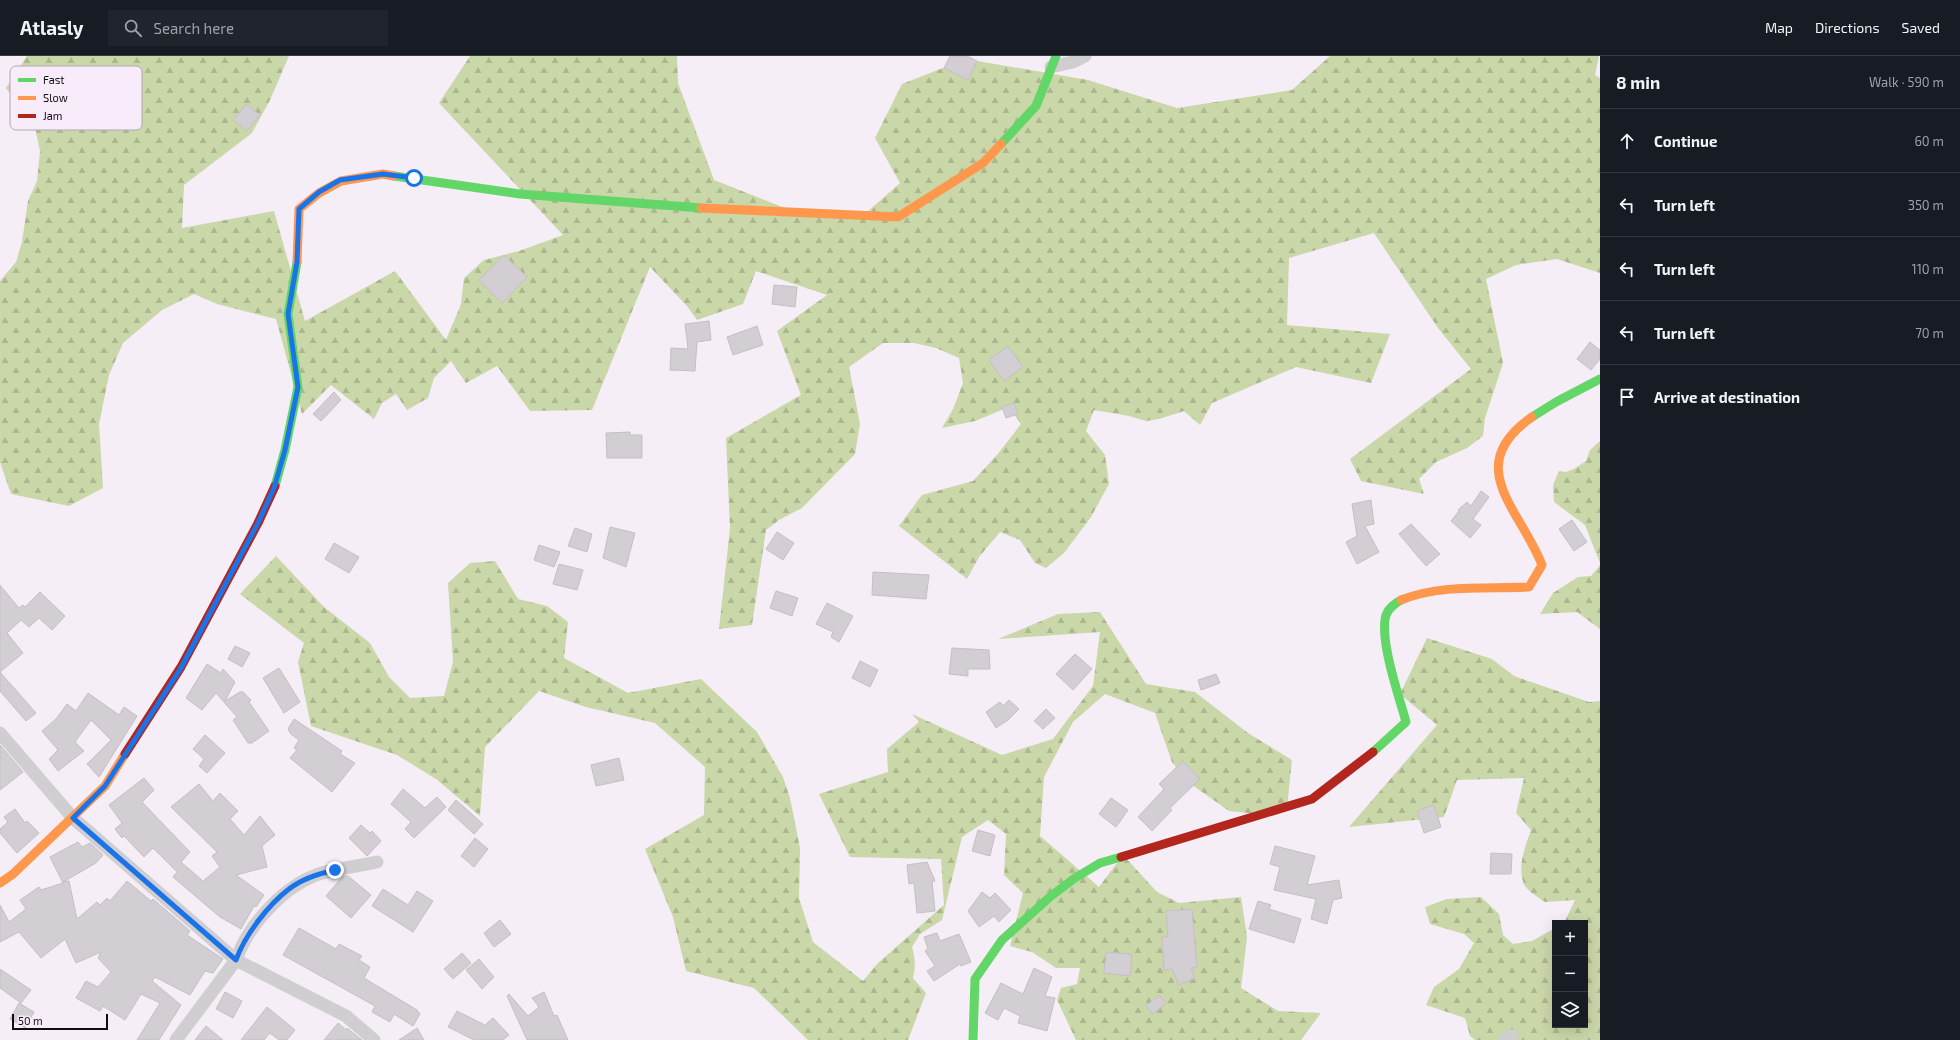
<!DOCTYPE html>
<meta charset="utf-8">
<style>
:root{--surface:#171b24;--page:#20242c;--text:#f1f3f6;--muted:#9ea1a6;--line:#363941}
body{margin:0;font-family:"Exo 2",sans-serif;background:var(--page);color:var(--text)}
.controls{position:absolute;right:12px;bottom:12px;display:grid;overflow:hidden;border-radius:0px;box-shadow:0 4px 16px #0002}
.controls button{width:36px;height:36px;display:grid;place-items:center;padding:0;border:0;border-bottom:1px solid var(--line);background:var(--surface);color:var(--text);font:20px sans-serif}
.scale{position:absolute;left:12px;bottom:10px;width:96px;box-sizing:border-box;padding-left:4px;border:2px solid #100c11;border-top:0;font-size:11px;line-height:14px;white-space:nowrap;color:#100c11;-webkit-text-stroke:3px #f8ebfa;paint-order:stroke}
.stop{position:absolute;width:12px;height:12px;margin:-9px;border:3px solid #1a73e8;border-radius:50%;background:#fff}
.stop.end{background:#1a73e8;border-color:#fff;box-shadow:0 1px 4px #0008}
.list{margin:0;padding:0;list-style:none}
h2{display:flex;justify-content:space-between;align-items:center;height:52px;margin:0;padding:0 16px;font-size:17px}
h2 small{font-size:13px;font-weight:400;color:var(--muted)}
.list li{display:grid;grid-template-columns:26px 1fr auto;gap:12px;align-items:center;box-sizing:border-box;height:64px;padding:0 16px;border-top:1px solid var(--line)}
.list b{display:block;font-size:15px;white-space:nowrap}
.list em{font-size:13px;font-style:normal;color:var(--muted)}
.icon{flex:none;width:22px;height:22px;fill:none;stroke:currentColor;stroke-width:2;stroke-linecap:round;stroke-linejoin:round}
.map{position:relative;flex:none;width:1600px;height:984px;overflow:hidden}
header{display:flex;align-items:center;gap:24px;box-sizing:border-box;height:56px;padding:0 20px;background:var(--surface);border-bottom:1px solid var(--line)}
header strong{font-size:19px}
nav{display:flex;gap:22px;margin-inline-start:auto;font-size:14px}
.search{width:280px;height:36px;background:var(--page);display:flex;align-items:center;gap:10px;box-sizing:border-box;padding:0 14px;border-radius:0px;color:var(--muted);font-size:15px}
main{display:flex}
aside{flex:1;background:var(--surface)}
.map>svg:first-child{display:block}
.forest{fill:url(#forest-firs)}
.building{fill:#d3ced3;stroke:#c5bfc5}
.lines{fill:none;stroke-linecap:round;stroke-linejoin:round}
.street{stroke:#d1ced1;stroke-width:13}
.fast{stroke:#63d668;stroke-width:9}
.slow{stroke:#ff974d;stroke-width:9}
.jam{stroke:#b3261e;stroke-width:9}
.route{stroke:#1a73e8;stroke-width:5}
.key{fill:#f8ebfa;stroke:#b2a8b4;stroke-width:1}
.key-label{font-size:11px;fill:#100c11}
</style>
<header>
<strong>Atlasly</strong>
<div class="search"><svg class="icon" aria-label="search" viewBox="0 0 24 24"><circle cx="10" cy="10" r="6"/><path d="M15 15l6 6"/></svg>Search here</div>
<nav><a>Map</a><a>Directions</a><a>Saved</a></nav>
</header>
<main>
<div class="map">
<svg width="1600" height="984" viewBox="0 0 1600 984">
<defs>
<pattern id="forest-firs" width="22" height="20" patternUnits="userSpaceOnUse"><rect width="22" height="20" fill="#cad7a8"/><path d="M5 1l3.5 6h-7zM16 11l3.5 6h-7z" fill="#acb790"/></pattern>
</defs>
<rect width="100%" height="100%" fill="#f5eef6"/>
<g class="forest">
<path d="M 27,0 L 289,0 L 270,44 L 252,77 L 184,129 L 182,172 L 274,155 L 305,265 L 395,215 L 446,284 L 461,248 L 464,222 L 484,204 L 519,195 L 563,179 L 439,47 L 470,0 L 677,0 L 678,27 L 714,124 L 803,159 L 865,158 L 900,127 L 875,82 L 902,28 L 966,3 L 1088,24 L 1177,52 L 1292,34 L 1330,0 L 1599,0 L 1595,19 L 1600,22 L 1600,217 L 1557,203 L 1516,209 L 1486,223 L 1503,307 L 1485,362 L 1483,380 L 1467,392 L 1436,406 L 1419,423 L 1424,438 L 1361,425 L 1350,403 L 1471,313 L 1438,272 L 1374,177 L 1289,202 L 1287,269 L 1390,278 L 1371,327 L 1296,311 L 1212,347 L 1200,369 L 1184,355 L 1159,363 L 1146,365 L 1129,360 L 1094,354 L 1086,375 L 1105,399 L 1109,428 L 1091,461 L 1064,497 L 1046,512 L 1035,507 L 1020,484 L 1000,476 L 979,501 L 967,523 L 899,470 L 922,439 L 973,425 L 997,399 L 1021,368 L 1009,351 L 975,365 L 942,372 L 953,353 L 963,327 L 959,302 L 936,292 L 914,287 L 883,287 L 849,311 L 860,368 L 855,398 L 802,452 L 779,464 L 766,474 L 752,569 L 719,573 L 730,472 L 726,382 L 801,339 L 777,275 L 827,239 L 756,215 L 743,248 L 697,264 L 687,250 L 650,211 L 592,354 L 530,355 L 497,310 L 466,327 L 451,305 L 434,322 L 428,342 L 407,354 L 396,338 L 382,347 L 374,363 L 331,329 L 302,358 L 276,263 L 217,248 L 194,238 L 162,254 L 123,287 L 109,319 L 99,368 L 103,432 L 69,450 L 11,438 L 0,406 L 0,225 L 16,206 L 22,186 L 28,145 L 37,125 L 40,95 L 35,71 L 6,32 Z"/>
<path d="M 1600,385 L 1600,507 L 1585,469 L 1554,446 L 1553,429 L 1559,415 L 1566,416 L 1574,413 L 1586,405 L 1590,394 Z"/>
<path d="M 276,500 L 324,551 L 370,587 L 389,621 L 410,642 L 444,640 L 453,606 L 448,527 L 470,507 L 495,505 L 518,543 L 547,550 L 568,566 L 564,602 L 628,637 L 701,623 L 757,676 L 783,721 L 790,742 L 800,792 L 799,842 L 813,886 L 863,925 L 878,907 L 944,849 L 941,803 L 850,801 L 819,738 L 888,716 L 887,693 L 919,666 L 912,658 L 1002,699 L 1053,683 L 1093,630 L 1100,576 L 998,583 L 1058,558 L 1100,556 L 1146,628 L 1195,636 L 1248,677 L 1292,704 L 1287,752 L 1257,758 L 1229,755 L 1188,726 L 1172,706 L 1155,657 L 1105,638 L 1073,666 L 1044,721 L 1040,780 L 1099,831 L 1123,799 L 1157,836 L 1179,847 L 1241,841 L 1247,881 L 1241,932 L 1278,955 L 1321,957 L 1301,984 L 1076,984 L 1057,944 L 1061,932 L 1077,928 L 1080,912 L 1056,912 L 1032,896 L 1010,890 L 1023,837 L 1004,819 L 1006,778 L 988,764 L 962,781 L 942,864 L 920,878 L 912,891 C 915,902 916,910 913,922 L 926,937 L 908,984 L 808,984 L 754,932 L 686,915 L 673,861 L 645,793 L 704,759 L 705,711 L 655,667 L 586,651 L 539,635 L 485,691 L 480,760 L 436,723 L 397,699 L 311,670 L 298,606 L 304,587 L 240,538 Z"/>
<path d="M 1600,509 L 1600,573 L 1577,556 L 1540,558 L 1553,537 L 1578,521 L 1591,520 Z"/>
<path d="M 1427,582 L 1492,603 L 1514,620 L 1589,646 L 1600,645 L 1600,984 L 1475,984 L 1470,980 L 1465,962 L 1426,949 L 1434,931 L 1459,913 L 1474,887 L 1464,878 L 1430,868 L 1425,851 L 1447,843 L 1481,841 L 1499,858 L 1503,879 L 1513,888 L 1532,885 L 1555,872 L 1555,969 L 1585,969 L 1585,867 L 1564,867 L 1575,844 L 1545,846 C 1539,842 1529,836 1525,830 C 1516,813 1525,791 1531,774 L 1516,757 L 1524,722 L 1457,724 L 1444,761 L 1349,771 L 1437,669 L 1400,638 Z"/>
</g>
<g class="building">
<path d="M 950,0 L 967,0 L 977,5 L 968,24 L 944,12 Z"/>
<path d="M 246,48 L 260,59 L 247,75 L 233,64 Z"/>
<path d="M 504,199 L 527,221 L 502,247 L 479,224 Z"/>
<path d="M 774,229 L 797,231 L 795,251 L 772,248 Z"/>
<path d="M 709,265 L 711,284 L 697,286 L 695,315 L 670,314 L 671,292 L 688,293 L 685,268 Z"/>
<path d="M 757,270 L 763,289 L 733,299 L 727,281 Z"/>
<path d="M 1590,286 L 1600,294 L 1600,303 L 1591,314 L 1577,303 Z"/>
<path d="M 1008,290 L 1023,311 L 1004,325 L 989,304 Z"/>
<path d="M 334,336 L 341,344 L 321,365 L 313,358 Z"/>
<path d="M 1014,347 L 1018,358 L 1006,362 L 1002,351 Z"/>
<path d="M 630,376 L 630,379 L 642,379 L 642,402 L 607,402 L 606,377 Z"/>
<path d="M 1481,435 L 1489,441 L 1473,463 L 1481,469 L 1470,482 L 1451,465 L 1459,455 L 1458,454 L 1467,446 L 1471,450 Z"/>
<path d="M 1371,444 L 1374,468 L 1365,470 L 1379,496 L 1357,508 L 1346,486 L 1357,480 L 1352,448 Z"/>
<path d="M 1572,464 L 1587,486 L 1574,495 L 1559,473 Z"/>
<path d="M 1411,468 L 1440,498 L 1426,510 L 1399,478 Z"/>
<path d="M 610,471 L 635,477 L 626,511 L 603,502 Z"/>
<path d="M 575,472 L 592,478 L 587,496 L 568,490 Z"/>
<path d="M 777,476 L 794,487 L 783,504 L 766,493 Z"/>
<path d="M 334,487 L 359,501 L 349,517 L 325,503 Z"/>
<path d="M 539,489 L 560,496 L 554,511 L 534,504 Z"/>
<path d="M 559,508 L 583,514 L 577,534 L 553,528 Z"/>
<path d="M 873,516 L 929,519 L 926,543 L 872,539 Z"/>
<path d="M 0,529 L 19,552 L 23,549 L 25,551 L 40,536 L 65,560 L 52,574 L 39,562 L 29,571 L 21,564 L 7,577 L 23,597 L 0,616 L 36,657 L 26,665 L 0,635 Z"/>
<path d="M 776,535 L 798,542 L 792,560 L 770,552 Z"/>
<path d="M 827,547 L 853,560 L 839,586 L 831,581 L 833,576 L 816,568 Z"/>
<path d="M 235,590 L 250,597 L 242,611 L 228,603 Z"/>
<path d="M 952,592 L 989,594 L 990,613 L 968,613 L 968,620 L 949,618 Z"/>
<path d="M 1075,598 L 1092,613 L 1073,634 L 1056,618 Z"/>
<path d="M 860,605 L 878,614 L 870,631 L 852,622 Z"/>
<path d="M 207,608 L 221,617 L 223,613 L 235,626 L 225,645 L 240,636 L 243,636 L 251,644 L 249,646 L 269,675 L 252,687 L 248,687 L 233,664 L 237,661 L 216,637 L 202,654 L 186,642 Z"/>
<path d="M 279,612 L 300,646 L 284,657 L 263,622 Z"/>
<path d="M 1216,618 L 1220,627 L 1201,634 L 1198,624 Z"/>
<path d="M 88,637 L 119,659 L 124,651 L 137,660 L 99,721 L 87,708 L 111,684 L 91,664 L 75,686 L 84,695 L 58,715 L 49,703 L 58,694 L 42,675 L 56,663 L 67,648 L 76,655 Z"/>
<path d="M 1009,644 L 1019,653 L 1008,664 L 996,672 L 986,656 L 1000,646 L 1003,650 Z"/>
<path d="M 1046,653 L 1055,662 L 1043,673 L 1034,665 Z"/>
<path d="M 294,663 L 342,695 L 340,698 L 355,707 L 332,736 L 290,702 L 297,694 L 294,692 L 299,684 L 291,678 L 288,673 Z"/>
<path d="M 205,679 L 225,697 L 207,717 L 199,710 L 204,703 L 193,693 Z"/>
<path d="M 0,689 L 23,716 L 0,734 Z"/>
<path d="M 619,702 L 624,724 L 596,730 L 591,709 Z"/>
<path d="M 1183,705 L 1200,723 L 1170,752 L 1172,754 L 1152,775 L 1138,761 L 1164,733 L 1159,728 Z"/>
<path d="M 144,722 L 154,734 L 142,746 L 190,796 L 181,806 L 203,825 L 220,811 L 212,800 L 217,796 L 171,751 L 199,728 L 213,745 L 220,737 L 238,755 L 230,763 L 244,779 L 260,760 L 275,779 L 262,790 L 267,811 L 236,819 L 264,839 L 256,851 L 254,850 L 241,873 L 220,861 L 173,821 L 177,816 L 153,792 L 144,801 L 124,780 L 122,782 L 115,773 L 122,767 L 109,749 Z"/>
<path d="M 403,733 L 425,752 L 437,741 L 446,751 L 414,782 L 405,773 L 411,766 L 391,748 Z"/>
<path d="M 1111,742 L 1128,754 L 1116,771 L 1099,758 Z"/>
<path d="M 456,744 L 483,768 L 474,778 L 448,754 Z"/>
<path d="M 1434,749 L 1441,771 L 1424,777 L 1417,755 Z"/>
<path d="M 15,753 L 25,767 L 27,765 L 39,777 L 17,797 L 0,777 L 0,773 L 8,766 L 4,761 Z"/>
<path d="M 361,769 L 370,777 L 372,775 L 381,785 L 367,800 L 349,782 Z"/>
<path d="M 978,774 L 995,779 L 990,800 L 972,795 Z"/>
<path d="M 475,782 L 488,793 L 474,811 L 461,800 Z"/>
<path d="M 78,786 L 82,791 L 90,787 L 103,799 L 96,807 L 63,826 L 69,825 L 77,863 L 97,846 L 100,849 L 107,842 L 110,845 L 127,825 L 151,845 L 153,843 L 190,875 L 187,879 L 223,903 L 213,917 L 205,915 L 190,939 L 155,921 L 152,925 L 181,949 L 159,984 L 137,984 L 160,947 L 141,938 L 125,964 L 103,950 L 100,955 L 76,942 L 86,925 L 98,931 L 111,916 L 98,902 L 101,896 L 76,907 L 65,883 L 41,902 L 19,876 L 0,886 L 0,849 L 9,866 L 26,853 L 20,844 L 39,831 L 41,834 L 63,827 L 50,801 Z"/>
<path d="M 1275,790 L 1315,800 L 1307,829 L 1339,824 L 1342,842 L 1333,844 L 1327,868 L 1311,863 L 1316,843 L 1274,834 L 1280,811 L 1270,808 Z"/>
<path d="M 1491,797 L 1512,798 L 1511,818 L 1490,818 Z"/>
<path d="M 927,806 L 935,825 L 932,825 L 935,855 L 917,857 L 914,827 L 909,828 L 907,809 Z"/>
<path d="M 343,820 L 348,820 L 371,839 L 351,862 L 326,840 Z"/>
<path d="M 383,833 L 408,849 L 417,835 L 433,845 L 413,876 L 372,850 Z"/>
<path d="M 982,836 L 990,842 L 995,837 L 1011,854 L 999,866 L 994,860 L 979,871 L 968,855 Z"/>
<path d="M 1258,845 L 1271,849 L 1269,853 L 1301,863 L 1294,887 L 1249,873 Z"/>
<path d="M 1192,853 L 1197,911 L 1191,912 L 1195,922 L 1179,929 L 1172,913 L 1164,914 L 1162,881 L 1168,880 L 1166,855 Z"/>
<path d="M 500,864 L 511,878 L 494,891 L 484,877 Z"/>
<path d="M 299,872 L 336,893 L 339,888 L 362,900 L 359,904 L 370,911 L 364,922 L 417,954 L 420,958 L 413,970 L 394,958 L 390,966 L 372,956 L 375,950 L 283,899 Z"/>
<path d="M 937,877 L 940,885 L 959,878 L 971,906 L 961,910 L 960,908 L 934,925 L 927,915 L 935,910 L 925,895 L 928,893 L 924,881 Z"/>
<path d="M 1106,896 L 1132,898 L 1130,920 L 1104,917 Z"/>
<path d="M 462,897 L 471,907 L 453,923 L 444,913 Z"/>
<path d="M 479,903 L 494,921 L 482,933 L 466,914 Z"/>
<path d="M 1034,912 L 1052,921 L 1045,940 L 1055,942 L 1047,975 L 1018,967 L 1020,960 L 1004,952 L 998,964 L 985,957 L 1001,927 L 1023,938 Z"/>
<path d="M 0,913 L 31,934 L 21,947 L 0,932 Z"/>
<path d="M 225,936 L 242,945 L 233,962 L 216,953 Z"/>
<path d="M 544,936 L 554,960 L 557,959 L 568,984 L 527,984 L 507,940 L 509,938 L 528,960 L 539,951 L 532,942 Z"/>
<path d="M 1159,939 L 1166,947 L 1153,958 L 1146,950 Z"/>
<path d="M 19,947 L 34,956 L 25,972 L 10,963 Z"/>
<path d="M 267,951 L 295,974 L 287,984 L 279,984 L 270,977 L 264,984 L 241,984 Z"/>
<path d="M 457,955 L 485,969 L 493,962 L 509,979 L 503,984 L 474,984 L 448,971 Z"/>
<path d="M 338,967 L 346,974 L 347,972 L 362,984 L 324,984 Z"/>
<path d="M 206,970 L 223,984 L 195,984 Z"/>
<path d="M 417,972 L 424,984 L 399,984 Z"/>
</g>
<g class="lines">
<g class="street">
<path d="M 1051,11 L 1073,6 L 1085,0"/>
<path d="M 0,677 L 73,762 L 236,904 L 346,960 L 374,984"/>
<path d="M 176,984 L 236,904 C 248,869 285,828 322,817 C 340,812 359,810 377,806"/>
<path d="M 1505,984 L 1512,980"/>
</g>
<g class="fast">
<path d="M 1001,88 L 1036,50 L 1056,0"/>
<path d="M 394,120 L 520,138 L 701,152"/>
<path d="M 1532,361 L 1556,346 L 1600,323"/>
<path d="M 275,430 L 285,394 L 298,331 L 288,258 L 297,206"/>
<path d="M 1373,696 L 1406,666 C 1399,640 1379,584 1386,559 C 1388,553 1395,547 1401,544"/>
<path d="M 973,984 L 975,923 L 1002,884 L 1051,840 L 1075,822 L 1100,807 L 1121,801"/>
</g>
<g class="slow">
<path d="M 701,152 L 898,161 L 983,107 L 1001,88"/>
<path d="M 297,206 L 299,153 L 319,137 L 341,125 L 383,118 L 394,120"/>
<path d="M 1401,544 C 1441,528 1487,533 1529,531 L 1542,509 C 1521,454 1461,410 1532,361"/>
<path d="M 0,827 L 13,818 L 105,730 L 125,698"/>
</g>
<g class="jam">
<path d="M 125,698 L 181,611 L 258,467 L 275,430"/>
<path d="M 1121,801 L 1312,743 L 1373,696"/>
</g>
</g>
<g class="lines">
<path class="route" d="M 335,814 C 321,817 302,823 289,833 C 268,849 245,879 236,904 L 73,762 L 105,730 L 181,612 L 258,467 L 274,432 L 285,394 L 298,331 L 288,258 L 297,206 L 299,153 L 319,136 L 340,124 L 383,118 L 414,122"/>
</g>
<rect x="10" y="10" width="132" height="64" rx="6" class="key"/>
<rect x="18" y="22" width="18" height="4" fill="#63d668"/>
<rect x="18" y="40" width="18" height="4" fill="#ff974d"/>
<rect x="18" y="58" width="18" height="4" fill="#b3261e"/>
<g class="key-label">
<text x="43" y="28">Fast</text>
<text x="43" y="46">Slow</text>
<text x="43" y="64">Jam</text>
</g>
</svg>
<div class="controls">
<button>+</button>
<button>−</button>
<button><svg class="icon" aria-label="layers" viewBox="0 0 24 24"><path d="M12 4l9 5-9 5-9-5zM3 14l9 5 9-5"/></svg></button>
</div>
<div class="scale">50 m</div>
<div class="stop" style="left:414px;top:122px"></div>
<div class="stop end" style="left:335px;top:814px"></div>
</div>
<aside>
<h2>8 min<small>Walk · 590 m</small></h2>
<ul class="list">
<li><svg class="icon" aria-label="ahead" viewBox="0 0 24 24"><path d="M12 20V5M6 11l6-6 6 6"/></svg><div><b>Continue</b></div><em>60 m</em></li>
<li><svg class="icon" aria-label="left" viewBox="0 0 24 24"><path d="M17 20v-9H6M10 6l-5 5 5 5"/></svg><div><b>Turn left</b></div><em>350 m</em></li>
<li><svg class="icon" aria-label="left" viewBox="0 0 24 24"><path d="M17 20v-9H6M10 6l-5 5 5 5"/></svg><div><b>Turn left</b></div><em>110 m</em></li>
<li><svg class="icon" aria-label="left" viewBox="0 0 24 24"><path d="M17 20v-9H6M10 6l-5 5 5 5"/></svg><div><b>Turn left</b></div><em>70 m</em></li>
<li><svg class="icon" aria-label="arrive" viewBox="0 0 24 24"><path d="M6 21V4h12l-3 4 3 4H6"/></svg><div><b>Arrive at destination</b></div></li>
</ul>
</aside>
</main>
